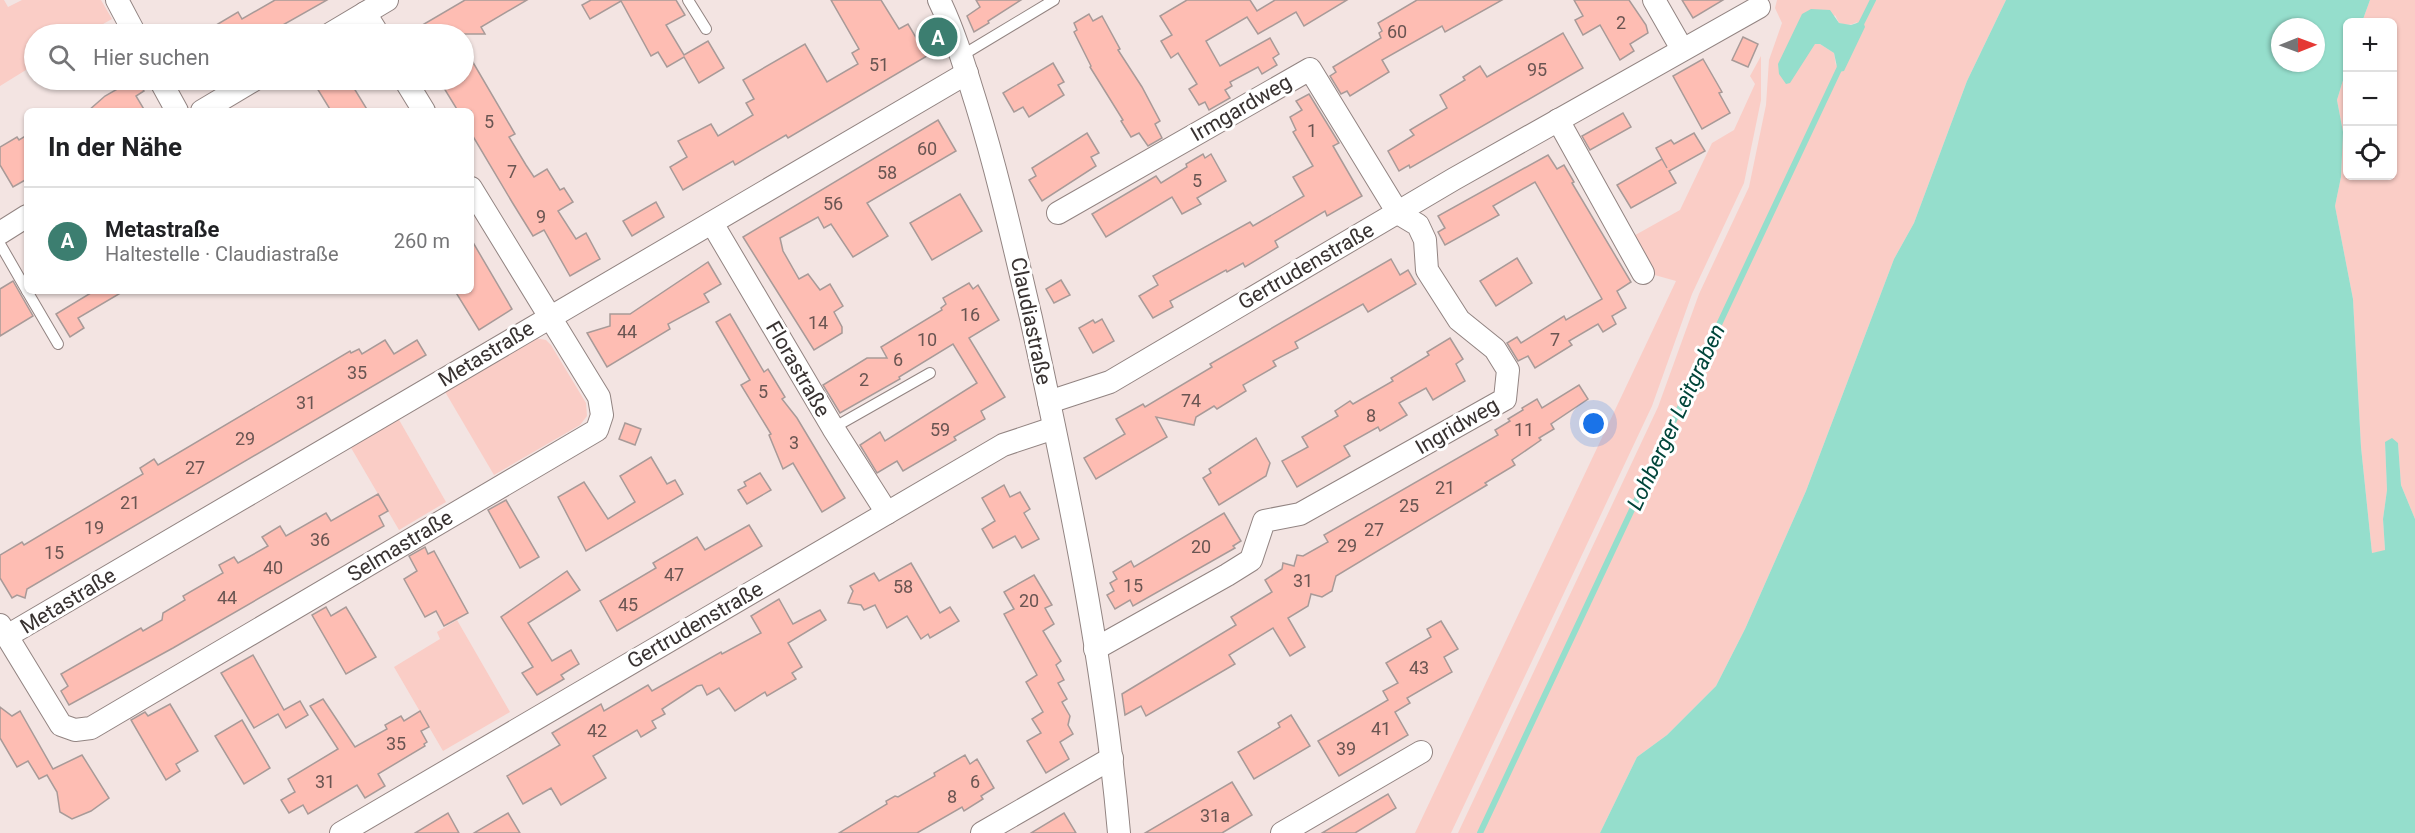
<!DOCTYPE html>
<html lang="de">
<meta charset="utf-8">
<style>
:root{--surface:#fff;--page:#f2f2f2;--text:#202124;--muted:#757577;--line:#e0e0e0;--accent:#3c7e70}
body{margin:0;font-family:Roboto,sans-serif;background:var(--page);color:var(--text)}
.controls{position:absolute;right:18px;top:18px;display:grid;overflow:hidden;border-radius:9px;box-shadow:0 2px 4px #0004}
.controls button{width:54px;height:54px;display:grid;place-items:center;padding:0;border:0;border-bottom:2px solid var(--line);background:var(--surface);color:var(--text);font:30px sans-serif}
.compass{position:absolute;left:2271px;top:18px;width:54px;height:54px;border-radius:50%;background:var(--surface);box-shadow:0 2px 4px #0004;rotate:89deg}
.you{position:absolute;left:1594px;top:424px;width:21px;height:21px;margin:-15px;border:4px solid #fff;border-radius:50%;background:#1a73e8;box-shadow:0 0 0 9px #1a73e833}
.badge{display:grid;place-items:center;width:39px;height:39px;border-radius:50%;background:var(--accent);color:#fff;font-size:20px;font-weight:700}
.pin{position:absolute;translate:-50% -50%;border:3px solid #fff;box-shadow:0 2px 6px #0006}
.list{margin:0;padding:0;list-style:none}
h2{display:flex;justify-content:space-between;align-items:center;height:78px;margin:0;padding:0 24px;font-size:26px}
h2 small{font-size:20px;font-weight:400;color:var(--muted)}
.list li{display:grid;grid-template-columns:39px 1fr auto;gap:18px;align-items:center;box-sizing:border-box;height:108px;padding:0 24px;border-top:2px solid var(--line)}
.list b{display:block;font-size:22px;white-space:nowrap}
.list p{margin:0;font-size:20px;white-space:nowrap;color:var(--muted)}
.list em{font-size:20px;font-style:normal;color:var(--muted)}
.icon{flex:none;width:33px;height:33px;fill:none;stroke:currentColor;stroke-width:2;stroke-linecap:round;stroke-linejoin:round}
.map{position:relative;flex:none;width:2415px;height:833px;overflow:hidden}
.search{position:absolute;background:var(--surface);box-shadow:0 2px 4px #0004;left:24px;top:24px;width:450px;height:66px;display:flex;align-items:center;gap:15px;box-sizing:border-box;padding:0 21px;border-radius:33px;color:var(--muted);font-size:22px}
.panel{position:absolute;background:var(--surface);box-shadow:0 2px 4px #0004;left:24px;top:108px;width:450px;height:186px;border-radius:9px}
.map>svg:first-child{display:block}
.green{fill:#facdc6;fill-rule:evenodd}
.water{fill:#95decc;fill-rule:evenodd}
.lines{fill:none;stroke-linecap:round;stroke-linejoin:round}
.stream{stroke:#95decc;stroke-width:6}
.building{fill:#febdb3;stroke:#a89a98;stroke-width:1.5}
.lane-casing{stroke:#928482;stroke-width:12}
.street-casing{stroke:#928482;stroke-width:24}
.lane{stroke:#fff;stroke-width:10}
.street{stroke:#fff;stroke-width:22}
.labels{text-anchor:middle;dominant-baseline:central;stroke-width:6;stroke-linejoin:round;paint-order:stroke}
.number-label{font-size:18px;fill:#6a5552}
.street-label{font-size:21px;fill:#383231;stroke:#fff}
.water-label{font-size:22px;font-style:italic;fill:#00453a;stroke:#fff}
</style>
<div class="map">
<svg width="2415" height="833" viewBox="0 0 2415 833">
<rect width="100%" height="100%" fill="#f3e4e2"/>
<g class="green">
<path d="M 0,0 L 4,0 L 8,7 L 22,0 L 101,0 L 112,19 L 85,34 L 34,34 L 34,65 L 0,86 Z"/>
<path d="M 1777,0 L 2006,0 L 1967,81 L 1914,223 L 1894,259 L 1806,491 L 1745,629 L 1716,686 L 1667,735 L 1637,757 L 1600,833 L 1458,833 L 1658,407 L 1699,294 L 1749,187 L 1766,105 L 1769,60 L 1782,23 L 1775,8 ZM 1835,15 L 1839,23 C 1846,25 1850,26 1857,22 L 1836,66 L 1834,53 L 1820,44 L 1815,44 Z"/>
<path d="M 2370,0 L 2415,0 L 2415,519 L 2401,485 L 2398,443 L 2385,442 L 2387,490 L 2383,519 L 2385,551 L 2372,553 L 2361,447 L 2353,299 L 2335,206 L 2341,177 L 2343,132 L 2337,100 L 2347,67 L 2348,176 L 2392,176 L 2392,22 L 2362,22 Z"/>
<path d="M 1761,56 L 1761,100 L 1744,183 L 1692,294 L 1652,406 L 1451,833 L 1415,833 L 1676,281 L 1651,274 L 1630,238 L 1680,210 L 1712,143 L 1734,130 L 1755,84 L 1750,76 Z"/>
<path d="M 535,338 L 546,340 L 551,345 L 586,403 L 587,416 L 580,425 L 494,475 L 444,390 Z"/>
<path d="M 398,418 L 446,502 L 399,530 L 350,446 Z"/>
<path d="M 457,620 L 510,712 L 443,751 L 394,667 L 440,639 L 437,632 Z"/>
</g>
<g class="water">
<path d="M 2006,0 L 2370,0 L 2362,22 L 2348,22 L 2347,67 L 2337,100 L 2343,132 L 2341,177 L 2335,206 L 2353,299 L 2361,447 L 2372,553 L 2385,550 L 2383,519 L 2387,490 L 2385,442 L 2392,438 L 2398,443 L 2401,485 L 2415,519 L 2415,833 L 1600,833 L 1637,757 L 1667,735 L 1716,686 L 1745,629 L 1806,491 L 1894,259 L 1914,223 L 1967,81 ZM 2280,27 L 2316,27 L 2316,63 L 2280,63 Z"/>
<path d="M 1811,9 L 1830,10 L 1839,23 L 1851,25 L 1863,21 L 1865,27 L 1844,71 L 1838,72 L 1834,53 L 1820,44 L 1815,44 L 1790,83 L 1786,84 L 1779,74 L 1778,64 L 1802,14 Z"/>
</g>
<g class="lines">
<g class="stream">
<path d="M 1860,26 L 1873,0"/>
<path d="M 1480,833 L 1841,65"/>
</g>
</g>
<g class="building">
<path d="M 275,0 L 327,0 L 267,34 L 201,34 L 238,12 L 242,19 Z"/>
<path d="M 465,0 L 527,0 L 481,27 L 485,34 L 407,34 Z"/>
<path d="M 591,0 L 676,0 L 685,15 L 666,25 L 684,55 L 708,41 L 724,68 L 699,83 L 684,57 L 667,67 L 658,52 L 651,56 L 621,1 L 590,19 L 582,5 Z"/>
<path d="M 831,0 L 881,0 L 899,29 L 908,24 L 927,56 L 788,138 L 786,135 L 735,165 L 733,161 L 683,190 L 670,167 L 687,157 L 678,141 L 711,124 L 718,136 L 753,115 L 746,103 L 754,99 L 743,80 L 805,44 L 827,82 L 858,64 L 852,53 L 859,49 Z"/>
<path d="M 976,0 L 1021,0 L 988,21 L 989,23 L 974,32 L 967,16 L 980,7 Z"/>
<path d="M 1187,0 L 1250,0 L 1257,11 L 1275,0 L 1347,0 L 1304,26 L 1296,12 L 1258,34 L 1247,17 L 1206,41 L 1220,66 L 1270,38 L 1279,54 L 1273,58 L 1277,65 L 1262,74 L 1258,67 L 1230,82 L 1232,86 L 1225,90 L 1230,98 L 1209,110 L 1205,102 L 1199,105 L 1189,89 L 1197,84 L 1178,53 L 1171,58 L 1161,41 L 1172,35 L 1160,16 Z"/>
<path d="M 1417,0 L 1502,0 L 1445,32 L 1442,26 L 1382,60 L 1389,72 L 1350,96 L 1347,91 L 1341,94 L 1330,76 L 1336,72 L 1333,67 L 1381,38 L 1379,33 L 1382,31 L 1378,23 Z"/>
<path d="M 1574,0 L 1629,0 L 1646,25 L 1648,33 L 1630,44 L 1634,51 L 1620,60 L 1600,25 L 1583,35 L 1575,20 L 1583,16 Z"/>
<path d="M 1682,0 L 1723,0 L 1693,18 Z"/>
<path d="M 1089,14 L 1093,21 L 1102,16 L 1120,49 L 1118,50 L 1142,87 L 1160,121 L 1155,124 L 1162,138 L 1148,146 L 1139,133 L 1131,137 L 1121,121 L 1123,120 L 1090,67 L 1091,66 L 1074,32 L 1077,30 L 1074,23 Z"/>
<path d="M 1563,33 L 1583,68 L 1410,168 L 1409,165 L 1399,171 L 1388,151 L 1414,135 L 1410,130 L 1447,108 L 1440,95 L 1465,80 L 1463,77 L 1480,66 L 1487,77 Z"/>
<path d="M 1743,37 L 1758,44 L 1748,67 L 1732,60 Z"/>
<path d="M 464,47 L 515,134 L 509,137 L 526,165 L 534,177 L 547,169 L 560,190 L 564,188 L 573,202 L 558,211 L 576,239 L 586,233 L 600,259 L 570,276 L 544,230 L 533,236 L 512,202 L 471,133 L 471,111 L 458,111 L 439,80 L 464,80 Z"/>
<path d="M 1703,59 L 1722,92 L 1719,93 L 1730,113 L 1702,129 L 1673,76 Z"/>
<path d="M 1053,63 L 1064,82 L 1058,85 L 1064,95 L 1029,117 L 1023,107 L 1014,112 L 1003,93 Z"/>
<path d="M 133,80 L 137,80 L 144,91 L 136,96 L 145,111 L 88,111 L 105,96 Z"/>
<path d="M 312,80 L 349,80 L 368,111 L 331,111 Z"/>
<path d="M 1309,94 L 1339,143 L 1333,146 L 1362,196 L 1327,216 L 1325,211 L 1275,241 L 1278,247 L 1245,267 L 1243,263 L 1227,272 L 1226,270 L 1170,301 L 1173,307 L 1153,318 L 1139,296 L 1158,285 L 1153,276 L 1250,222 L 1253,226 L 1304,196 L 1293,177 L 1313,166 L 1293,132 L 1296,130 L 1290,117 L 1302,110 L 1296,101 Z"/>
<path d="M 1623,113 L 1631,127 L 1590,150 L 1582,136 Z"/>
<path d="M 938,120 L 956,151 L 867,203 L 888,236 L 853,257 L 831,224 L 824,228 L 818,217 L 780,238 L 783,251 L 799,279 L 808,274 L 820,290 L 830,284 L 843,306 L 834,312 L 842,327 L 842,333 L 814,350 L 743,237 Z"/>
<path d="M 1087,133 L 1099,153 L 1091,157 L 1096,166 L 1042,201 L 1029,180 L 1036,176 L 1032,168 Z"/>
<path d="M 1694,133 L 1705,151 L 1669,171 L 1676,183 L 1631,208 L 1617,185 L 1662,159 L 1667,168 L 1656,148 L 1671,140 L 1674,144 Z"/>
<path d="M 27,135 L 27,179 L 13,187 L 0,165 L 0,147 L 17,137 L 19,140 Z"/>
<path d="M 1203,154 L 1205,158 L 1211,154 L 1226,181 L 1197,198 L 1201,204 L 1182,214 L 1172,197 L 1106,237 L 1092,214 L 1156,176 L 1161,183 L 1187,167 L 1186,164 Z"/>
<path d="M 1548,155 L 1557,169 L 1564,165 L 1574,182 L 1572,183 L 1631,282 L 1617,291 L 1626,308 L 1612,316 L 1616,324 L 1603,332 L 1598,324 L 1569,341 L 1572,345 L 1535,368 L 1528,356 L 1518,361 L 1507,343 L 1517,337 L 1521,343 L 1564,316 L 1566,320 L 1602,299 L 1535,182 L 1493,206 L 1499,215 L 1445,245 L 1438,232 L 1445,228 L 1438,216 Z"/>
<path d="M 960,194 L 982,231 L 932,260 L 910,223 Z"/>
<path d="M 656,202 L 664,217 L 632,236 L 623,221 Z"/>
<path d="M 471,239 L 512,309 L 479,330 L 455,291 L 471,291 Z"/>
<path d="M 1517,258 L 1532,283 L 1496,306 L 1480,281 Z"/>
<path d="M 1391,259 L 1400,275 L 1408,270 L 1416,284 L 1368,312 L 1363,304 L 1295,342 L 1298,348 L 1273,361 L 1276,366 L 1243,385 L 1246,391 L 1217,409 L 1214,406 L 1196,417 L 1194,425 L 1156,417 L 1167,437 L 1096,479 L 1084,458 L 1125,434 L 1116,419 L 1143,404 L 1145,407 L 1212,367 L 1210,364 Z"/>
<path d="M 708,262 L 721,284 L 704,294 L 709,302 L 668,324 L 670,329 L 607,367 L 587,333 L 610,326 L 610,314 L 630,314 Z"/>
<path d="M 1061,280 L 1070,295 L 1054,303 L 1046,289 Z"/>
<path d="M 13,281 L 33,316 L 0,336 L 0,289 Z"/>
<path d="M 969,283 L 973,289 L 978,285 L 999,320 L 969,338 L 1005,397 L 981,411 L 985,419 L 954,437 L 956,440 L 903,471 L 897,461 L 877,473 L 860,445 L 880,432 L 885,441 L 977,383 L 953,344 L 899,377 L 900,379 L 840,413 L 823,385 L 867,358 L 887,358 L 881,347 L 942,310 L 941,308 L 946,304 L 943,298 Z"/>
<path d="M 94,291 L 124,291 L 78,318 L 84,328 L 70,337 L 56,314 Z"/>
<path d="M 730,314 L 764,372 L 768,369 L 785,397 L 782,399 L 797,418 L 845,498 L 822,512 L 793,463 L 783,469 L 769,435 L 771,434 L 741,385 L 750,380 L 716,322 Z"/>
<path d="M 1102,319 L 1114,341 L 1093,353 L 1079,328 L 1093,320 L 1095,323 Z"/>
<path d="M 1450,338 L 1463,359 L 1456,364 L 1465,381 L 1433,400 L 1426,388 L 1399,403 L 1407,415 L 1380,431 L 1378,427 L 1344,446 L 1350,456 L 1297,487 L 1282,461 L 1308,447 L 1302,437 L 1338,416 L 1335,411 L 1350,401 L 1353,404 L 1393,381 L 1391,378 L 1429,355 L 1427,352 Z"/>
<path d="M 385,340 L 394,354 L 417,340 L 426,355 L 27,589 L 25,598 L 17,595 L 12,598 L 0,578 L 0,555 L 22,542 L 24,545 L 143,474 L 140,468 L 154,459 L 158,465 L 350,351 L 351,353 L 359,349 L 362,354 Z"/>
<path d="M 1579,385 L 1588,399 L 1551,424 L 1554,429 L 1539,438 L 1541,440 L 1512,460 L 1515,465 L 1485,483 L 1487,485 L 1336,576 L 1332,591 L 1322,597 L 1311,594 L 1308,606 L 1288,618 L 1305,647 L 1290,656 L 1273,628 L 1229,655 L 1235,664 L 1199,685 L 1146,716 L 1141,706 L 1125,715 L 1122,694 L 1236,625 L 1231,617 L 1272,592 L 1265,580 L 1282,569 L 1283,563 L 1294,566 L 1297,555 L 1303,556 L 1328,542 L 1324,535 L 1498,435 L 1495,430 L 1510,421 L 1508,419 L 1523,410 L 1522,408 L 1537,399 L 1542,408 Z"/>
<path d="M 625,423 L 641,429 L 635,445 L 619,439 Z"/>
<path d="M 1256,438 L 1270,463 L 1266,476 L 1219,505 L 1203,478 L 1211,473 L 1209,469 Z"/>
<path d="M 651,457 L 667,484 L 675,480 L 683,494 L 586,551 L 558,497 L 584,482 L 608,519 L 635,502 L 620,476 Z"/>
<path d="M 760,473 L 771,490 L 747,504 L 738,490 L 746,486 L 744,482 Z"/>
<path d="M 1004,485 L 1010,497 L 1020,492 L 1030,509 L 1024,513 L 1039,539 L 1022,548 L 1015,536 L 993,548 L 982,529 L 995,521 L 982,498 Z"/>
<path d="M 378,494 L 388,511 L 379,516 L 384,526 L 173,648 L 69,705 L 61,691 L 68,686 L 61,674 L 141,628 L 143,631 L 162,620 L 163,613 L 185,600 L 183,596 L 223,573 L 219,565 L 234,557 L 238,563 L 268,546 L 262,537 L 280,526 L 286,536 L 326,513 L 331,521 Z"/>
<path d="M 506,500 L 539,557 L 520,568 L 488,510 Z"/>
<path d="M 1224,513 L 1241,541 L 1233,546 L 1235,548 L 1133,606 L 1130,600 L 1115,609 L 1107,595 L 1114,591 L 1110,583 L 1117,579 L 1113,572 L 1131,561 L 1134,567 Z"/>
<path d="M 749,525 L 762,546 L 617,631 L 600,601 L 656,568 L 653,563 L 697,537 L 705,550 Z"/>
<path d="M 425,547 L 428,554 L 434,551 L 468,613 L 444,626 L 436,611 L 425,617 L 404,579 L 417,571 L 409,556 Z"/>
<path d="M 911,563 L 940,613 L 950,607 L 959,621 L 930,638 L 928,634 L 921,639 L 907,616 L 887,628 L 875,605 L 864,610 L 861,605 L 848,603 L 853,591 L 850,586 L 874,573 L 879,581 Z"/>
<path d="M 567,571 L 580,590 L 528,623 L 552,661 L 571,650 L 579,664 L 561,675 L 564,679 L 537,695 L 522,673 L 533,667 L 501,617 Z"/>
<path d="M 1034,575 L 1052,605 L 1045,608 L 1054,624 L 1043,631 L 1061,661 L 1056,665 L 1064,680 L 1058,683 L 1067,699 L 1062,702 L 1070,716 L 1068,725 L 1073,734 L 1060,742 L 1069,759 L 1046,773 L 1027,741 L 1041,733 L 1032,719 L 1043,712 L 1026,682 L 1037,675 L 1004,614 L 1014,609 L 1004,592 Z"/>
<path d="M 779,599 L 793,624 L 820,610 L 826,620 L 788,643 L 802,667 L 792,673 L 796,679 L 767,696 L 765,692 L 735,711 L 719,688 L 707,695 L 702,685 L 697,686 L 662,709 L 665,714 L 652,721 L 656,728 L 641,737 L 637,730 L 593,756 L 606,778 L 561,805 L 551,788 L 523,804 L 507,776 L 560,745 L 552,733 L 601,704 L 604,711 L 648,685 L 652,691 L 721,652 L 722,654 L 761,633 L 751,616 Z"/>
<path d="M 326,607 L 331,616 L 346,607 L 376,657 L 346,674 L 312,615 Z"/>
<path d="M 1441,621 L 1458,649 L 1444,657 L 1452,672 L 1407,698 L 1410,703 L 1395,712 L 1408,735 L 1339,776 L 1318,741 L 1388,700 L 1383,691 L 1398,683 L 1386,663 L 1431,637 L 1427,629 Z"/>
<path d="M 253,655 L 284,710 L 300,701 L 308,715 L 286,728 L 278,714 L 254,728 L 221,673 Z"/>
<path d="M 323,699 L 355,747 L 387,729 L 385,725 L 401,716 L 404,721 L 420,711 L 429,727 L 421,731 L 427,742 L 424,744 L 425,746 L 378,774 L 385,786 L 365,798 L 357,785 L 308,814 L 303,805 L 289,813 L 281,800 L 295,792 L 288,779 L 338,749 L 310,706 Z"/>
<path d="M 170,704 L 198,751 L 176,764 L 180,771 L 166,780 L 131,720 L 145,712 L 148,716 Z"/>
<path d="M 0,707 L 12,716 L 20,711 L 53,769 L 82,755 L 109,798 L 91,811 L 72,819 L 60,812 L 57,792 L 47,775 L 39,779 L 28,761 L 17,767 L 0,738 Z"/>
<path d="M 1291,715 L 1310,746 L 1254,779 L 1238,752 L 1280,727 L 1278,723 Z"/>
<path d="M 242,720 L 270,768 L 244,784 L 215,736 Z"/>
<path d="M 965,755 L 970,764 L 977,759 L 994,788 L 981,796 L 983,799 L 964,811 L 962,807 L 917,833 L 839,833 L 887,804 L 886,801 L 895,796 L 898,797 L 935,776 L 934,773 Z"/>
<path d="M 1232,782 L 1252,815 L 1222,833 L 1145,833 Z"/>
<path d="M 1388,794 L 1396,808 L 1355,833 L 1322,833 Z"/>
<path d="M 448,813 L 459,833 L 415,833 Z"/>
<path d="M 508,813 L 520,833 L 474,833 Z"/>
<path d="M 1064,813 L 1076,833 L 1031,833 Z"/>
</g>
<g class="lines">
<g class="lane-casing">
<g id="lane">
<path d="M 688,0 L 706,29"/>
<path d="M 961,56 L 1054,0"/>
<path d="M 0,244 L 27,291"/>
<path d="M 27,291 L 58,344"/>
<path d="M 833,428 L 930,373"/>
</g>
</g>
<g class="street-casing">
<g id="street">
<path d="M 117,0 L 135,34"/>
<path d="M 939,0 C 955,33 965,68 976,103 C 998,174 1014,246 1031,318 C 1068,488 1104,660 1119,833"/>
<path d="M 1654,0 L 1682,49"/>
<path d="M 365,13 L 378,34"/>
<path d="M 330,34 L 387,0"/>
<path d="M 160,80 L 177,111"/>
<path d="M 405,80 L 424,111"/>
<path d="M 202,111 L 254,80"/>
<path d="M 1558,120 L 1643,273"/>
<path d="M 1058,213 L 1310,69 L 1398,213 L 1418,225 L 1425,240 L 1427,270 L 1459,320 L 1495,349 L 1508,370 L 1505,399 L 1300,514 L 1264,521 L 1251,560 L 1227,575 L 1095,649"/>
<path d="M 712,223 L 833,428 L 887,513"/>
<path d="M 0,233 L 27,216"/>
<path d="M 1049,402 L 1110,382 L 1454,179 L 1759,7"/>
<path d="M 0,625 L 61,725 L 75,730 L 91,728 L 597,430 L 602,415 L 599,397 L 471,188"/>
<path d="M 7,636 L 967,73"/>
<path d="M 341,833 L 1003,445 L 1054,428"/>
<path d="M 982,833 L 1112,758"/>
<path d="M 1282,833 L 1421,752"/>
</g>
</g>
<use href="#lane" class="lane"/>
<use href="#street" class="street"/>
</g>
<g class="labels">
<g class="number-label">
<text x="1621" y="22">2</text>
<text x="1397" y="31">60</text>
<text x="879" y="64">51</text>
<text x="1537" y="69">95</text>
<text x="489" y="121">5</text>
<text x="1312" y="130">1</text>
<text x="927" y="148">60</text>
<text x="512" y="171">7</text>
<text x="887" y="172">58</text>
<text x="1197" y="180">5</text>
<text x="833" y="203">56</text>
<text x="541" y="216">9</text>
<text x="970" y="314">16</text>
<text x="818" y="322">14</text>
<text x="627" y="331">44</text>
<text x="927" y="339">10</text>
<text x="1555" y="339">7</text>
<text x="898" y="359">6</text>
<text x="357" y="372">35</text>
<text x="864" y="379">2</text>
<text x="763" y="391">5</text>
<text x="1191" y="400">74</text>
<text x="306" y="402">31</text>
<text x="1371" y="415">8</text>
<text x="940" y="429">59</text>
<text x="1524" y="429">11</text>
<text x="245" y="438">29</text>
<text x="794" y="442">3</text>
<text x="195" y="467">27</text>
<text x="1445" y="487">21</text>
<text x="130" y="502">21</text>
<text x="1409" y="505">25</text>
<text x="94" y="527">19</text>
<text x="1374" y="529">27</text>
<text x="320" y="539">36</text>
<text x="1347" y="545">29</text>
<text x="1201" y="546">20</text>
<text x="54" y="552">15</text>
<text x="273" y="567">40</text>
<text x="674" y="574">47</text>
<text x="1303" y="580">31</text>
<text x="1133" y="585">15</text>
<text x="903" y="586">58</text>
<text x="227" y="597">44</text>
<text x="1029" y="600">20</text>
<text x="628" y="604">45</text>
<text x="1419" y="667">43</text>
<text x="1381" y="728">41</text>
<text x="597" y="730">42</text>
<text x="396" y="743">35</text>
<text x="1346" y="748">39</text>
<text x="325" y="781">31</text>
<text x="975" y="781">6</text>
<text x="952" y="796">8</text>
<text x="1215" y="815">31a</text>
</g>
<g class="street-label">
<text transform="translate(1241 108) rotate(-30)">Irmgardweg</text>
<text transform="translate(1306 266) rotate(-30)">Gertrudenstraße</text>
<text transform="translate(1031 321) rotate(78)">Claudiastraße</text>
<text transform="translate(486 354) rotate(-31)">Metastraße</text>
<text transform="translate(798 369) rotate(60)">Florastraße</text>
<text transform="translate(1457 426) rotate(-30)">Ingridweg</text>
<text transform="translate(400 546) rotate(-31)">Selmastraße</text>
<text transform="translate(68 601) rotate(-31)">Metastraße</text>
<text transform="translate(695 625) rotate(-30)">Gertrudenstraße</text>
</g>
<g class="water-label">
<text transform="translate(1676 417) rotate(-65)">Lohberger Leitgraben</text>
</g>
</g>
</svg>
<div class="controls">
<button>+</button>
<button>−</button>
<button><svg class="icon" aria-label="locate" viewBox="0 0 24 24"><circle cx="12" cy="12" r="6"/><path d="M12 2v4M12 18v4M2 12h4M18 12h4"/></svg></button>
</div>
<svg class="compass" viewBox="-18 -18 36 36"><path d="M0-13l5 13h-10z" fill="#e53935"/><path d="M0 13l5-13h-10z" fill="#757577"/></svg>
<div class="you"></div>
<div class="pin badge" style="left:938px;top:37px">A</div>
<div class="search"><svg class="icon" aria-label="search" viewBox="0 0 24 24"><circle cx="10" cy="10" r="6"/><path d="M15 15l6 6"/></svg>Hier suchen</div>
<section class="panel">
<h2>In der Nähe<small></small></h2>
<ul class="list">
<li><span class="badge">A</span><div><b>Metastraße</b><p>Haltestelle · Claudiastraße</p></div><em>260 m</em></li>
</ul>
</section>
</div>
